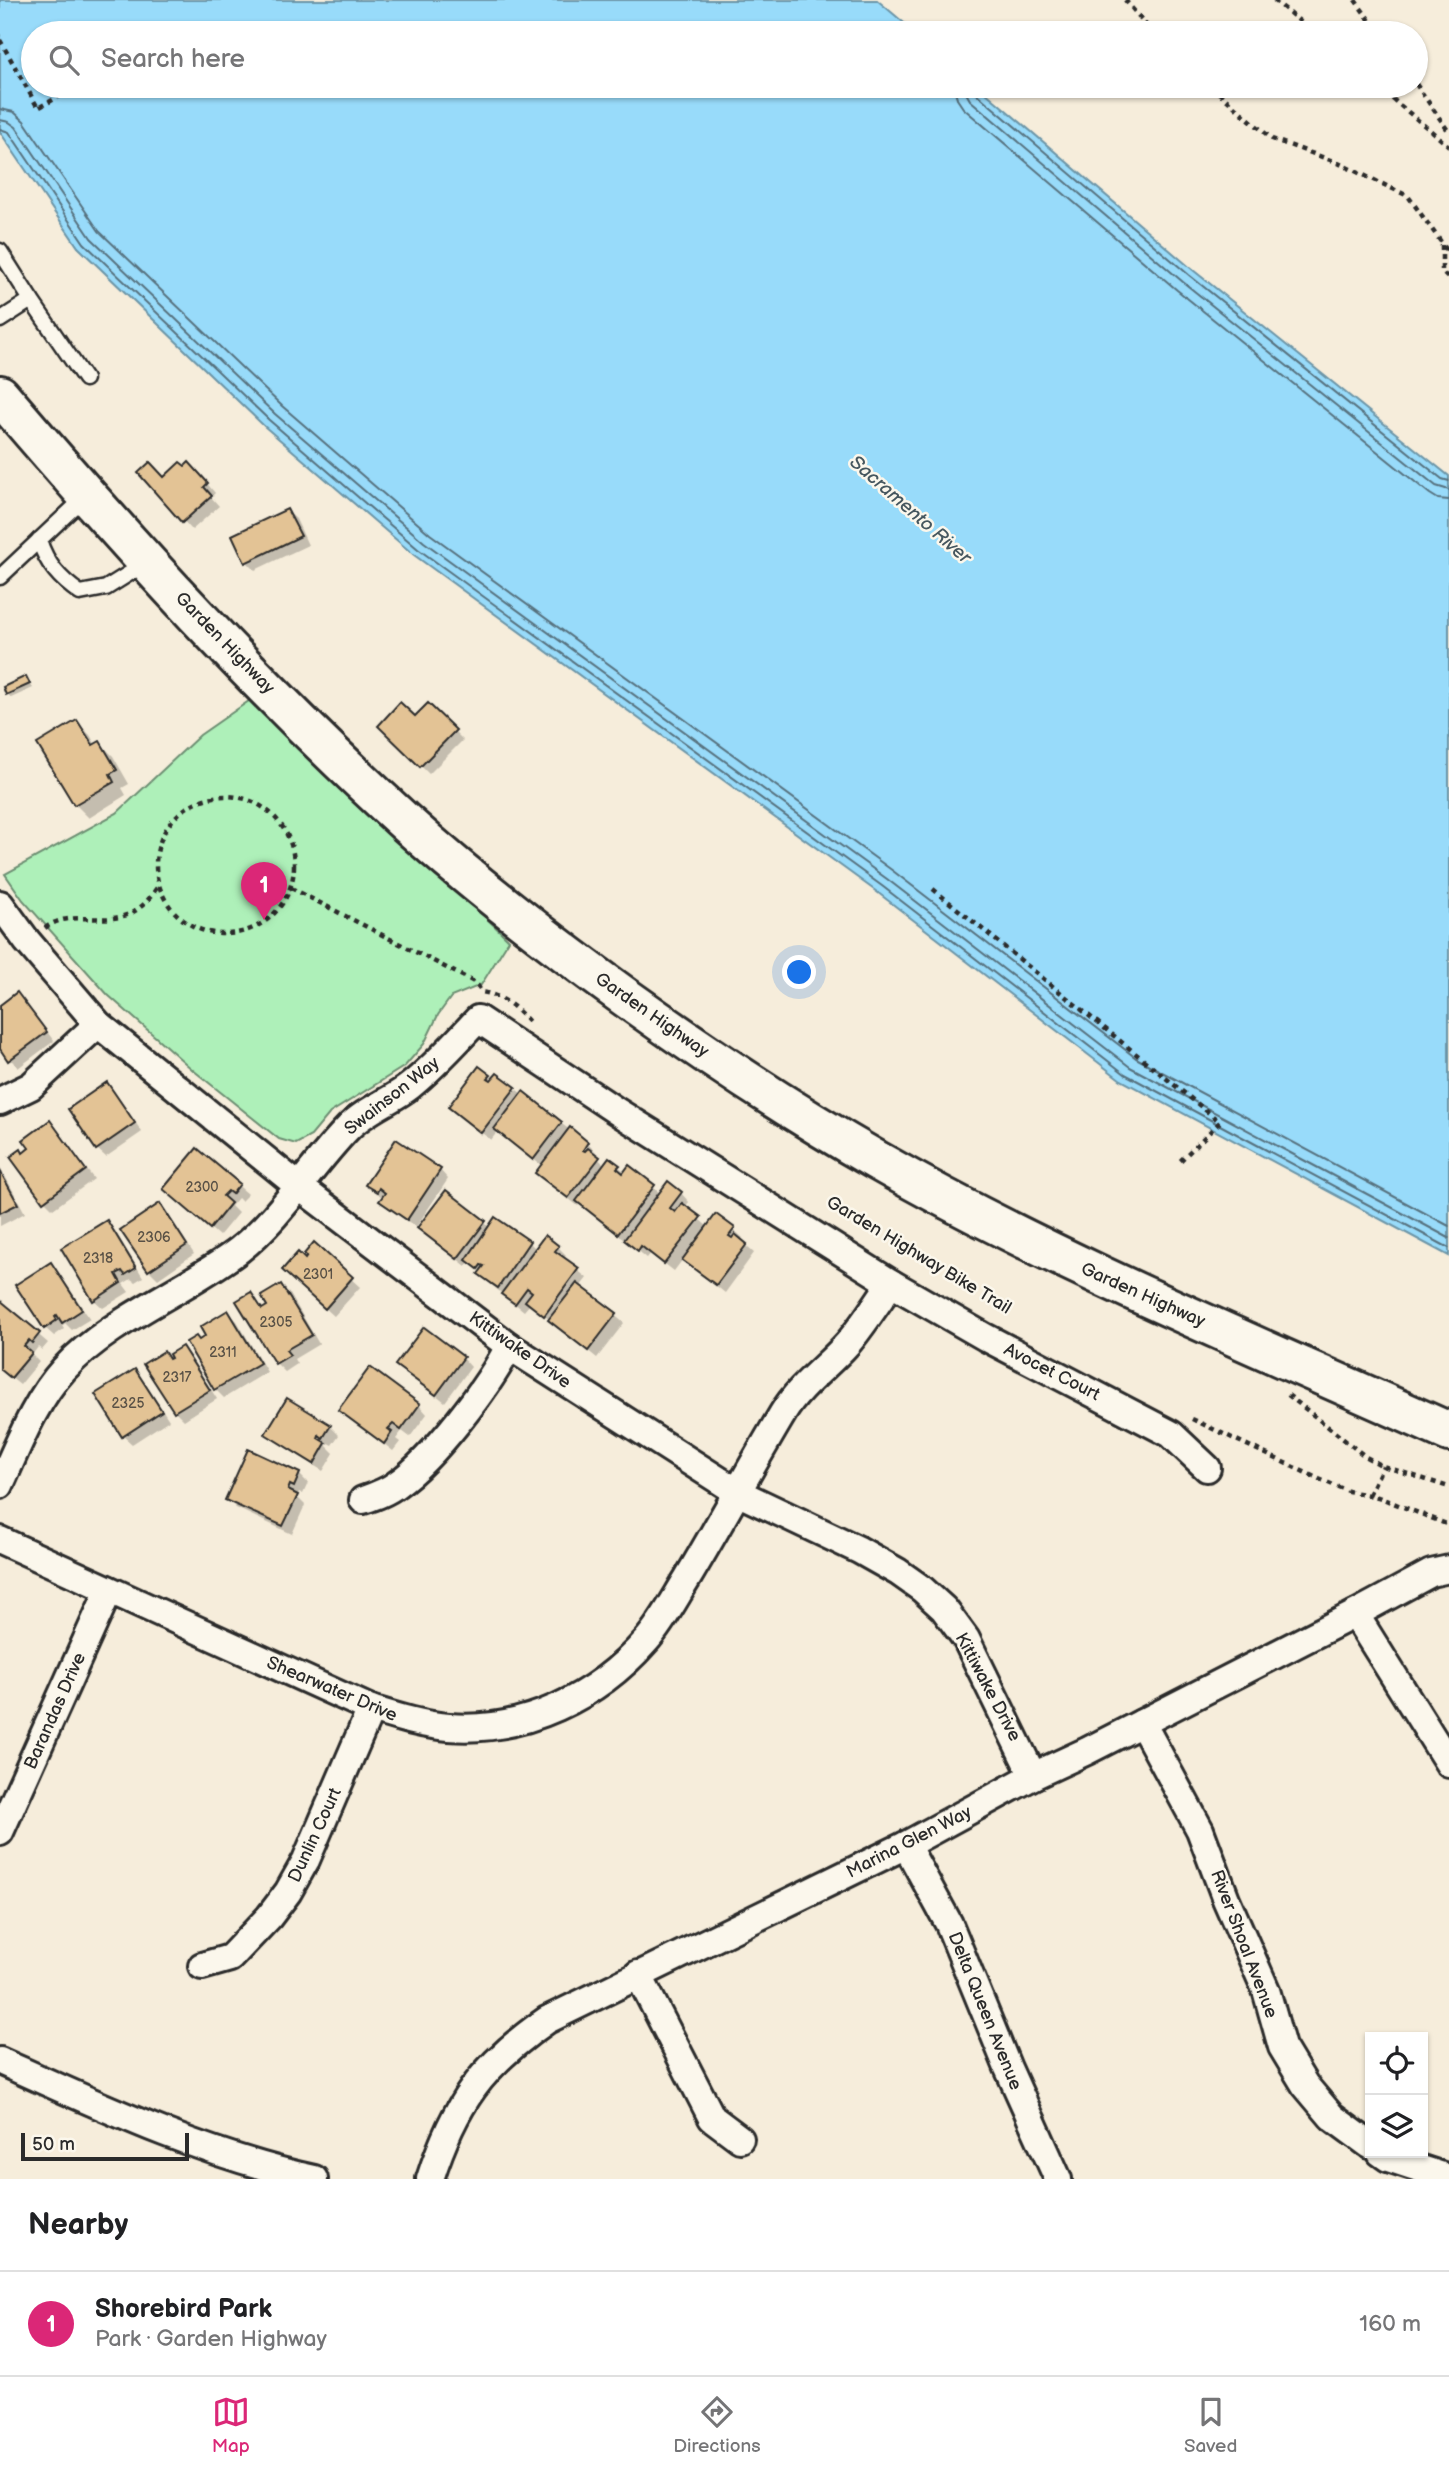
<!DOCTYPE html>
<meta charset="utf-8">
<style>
:root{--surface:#fff;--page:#f2f2f2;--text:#202124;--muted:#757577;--line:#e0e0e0;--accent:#db2777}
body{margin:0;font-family:"Balsamiq Sans",sans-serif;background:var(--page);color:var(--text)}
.controls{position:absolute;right:21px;bottom:21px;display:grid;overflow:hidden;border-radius:0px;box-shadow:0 2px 5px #0004}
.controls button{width:63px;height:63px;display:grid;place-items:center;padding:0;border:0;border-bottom:2px solid var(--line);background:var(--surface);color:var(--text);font:35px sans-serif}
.scale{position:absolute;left:21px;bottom:18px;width:168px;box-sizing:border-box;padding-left:7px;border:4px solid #2b2b2b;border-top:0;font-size:19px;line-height:24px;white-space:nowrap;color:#2b2b2b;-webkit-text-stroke:5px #fbf7ec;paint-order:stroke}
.you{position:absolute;left:800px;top:973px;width:24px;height:24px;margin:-18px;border:5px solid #fff;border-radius:50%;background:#1a73e8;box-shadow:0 0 0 10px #1a73e833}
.badge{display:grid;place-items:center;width:46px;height:46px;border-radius:50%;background:var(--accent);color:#fff;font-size:23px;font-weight:700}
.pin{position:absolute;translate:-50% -58px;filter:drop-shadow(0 2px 4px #0008)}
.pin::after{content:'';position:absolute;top:37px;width:24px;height:21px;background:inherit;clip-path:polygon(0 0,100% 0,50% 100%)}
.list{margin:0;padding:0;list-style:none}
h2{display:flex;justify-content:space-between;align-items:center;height:91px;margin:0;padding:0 28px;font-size:30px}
h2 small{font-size:23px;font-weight:400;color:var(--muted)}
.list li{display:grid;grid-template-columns:46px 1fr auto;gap:21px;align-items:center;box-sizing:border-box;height:105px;padding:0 28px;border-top:2px solid var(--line)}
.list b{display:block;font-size:26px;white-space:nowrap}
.list p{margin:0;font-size:23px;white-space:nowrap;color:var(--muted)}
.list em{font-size:23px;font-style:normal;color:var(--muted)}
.icon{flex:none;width:38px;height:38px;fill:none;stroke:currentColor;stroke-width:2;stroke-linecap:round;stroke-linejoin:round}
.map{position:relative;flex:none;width:1449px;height:2179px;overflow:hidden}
.search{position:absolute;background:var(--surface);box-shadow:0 2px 5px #0004;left:21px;right:21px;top:21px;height:77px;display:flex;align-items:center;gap:18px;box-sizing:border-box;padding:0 24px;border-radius:38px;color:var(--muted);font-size:26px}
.sheet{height:196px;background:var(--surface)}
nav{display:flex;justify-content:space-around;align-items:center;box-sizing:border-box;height:98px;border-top:2px solid var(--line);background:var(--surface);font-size:19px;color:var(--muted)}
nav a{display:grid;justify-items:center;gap:4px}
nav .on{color:var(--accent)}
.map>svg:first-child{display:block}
.green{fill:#aef0b9;stroke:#6c8e72;stroke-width:2}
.water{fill:#98dbfa;stroke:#6c95a7;stroke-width:2}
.shadow{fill:#0003}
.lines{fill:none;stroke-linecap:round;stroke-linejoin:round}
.shore{stroke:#57717e;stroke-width:2}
.building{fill:#e3c395;stroke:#2b2b2b;stroke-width:2}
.service-casing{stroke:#2b2b2b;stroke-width:19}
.minor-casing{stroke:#2b2b2b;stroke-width:32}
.secondary-casing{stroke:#2b2b2b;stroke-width:44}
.path{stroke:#2b2b2b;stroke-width:4.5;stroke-dasharray:5 5;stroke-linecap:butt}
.service{stroke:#fbf7ec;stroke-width:14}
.minor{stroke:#fbf7ec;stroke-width:26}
.secondary{stroke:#fbf7ec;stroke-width:38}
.labels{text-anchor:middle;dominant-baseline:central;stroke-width:5;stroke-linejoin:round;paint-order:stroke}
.number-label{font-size:14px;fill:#595146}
.street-label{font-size:18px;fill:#2b2b2b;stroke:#fbf7ec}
.water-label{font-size:19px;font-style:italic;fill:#46575f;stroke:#fbf7ec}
</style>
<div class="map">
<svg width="1449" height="2179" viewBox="0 0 1449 2179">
<rect width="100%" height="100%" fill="#f6eddb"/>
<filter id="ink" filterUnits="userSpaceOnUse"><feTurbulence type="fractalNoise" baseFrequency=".0143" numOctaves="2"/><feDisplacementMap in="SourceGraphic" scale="14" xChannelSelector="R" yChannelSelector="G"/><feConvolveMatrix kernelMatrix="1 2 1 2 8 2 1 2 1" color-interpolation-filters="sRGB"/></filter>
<g filter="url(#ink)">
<path class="green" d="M 256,696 L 509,940 L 481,985 L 451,997 L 438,1015 L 424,1044 L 405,1066 L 330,1113 L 311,1136 L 296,1144 L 279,1139 L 193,1070 L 108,995 L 23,900 L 5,874 L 117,813 L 200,735 Z"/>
<path class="water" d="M 0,0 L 877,0 L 916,33 L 33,33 L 33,86 L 978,86 L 1193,270 L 1449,476 L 1449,1256 L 1121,1080 L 877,892 L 414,555 L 264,426 L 78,247 L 0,132 Z"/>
<g class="shadow">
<path d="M 140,473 L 164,479 L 198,473 L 215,493 L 211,497 L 219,506 L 192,530 Z"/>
<path d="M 287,511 L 296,519 L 308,545 L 255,570 L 247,562 Z"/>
<path d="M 26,678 L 33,688 L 11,698 L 8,694 Z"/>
<path d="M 428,705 L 463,740 L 429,774 L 380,726 L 415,719 Z"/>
<path d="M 77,722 L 90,735 L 96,745 L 100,743 L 113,756 L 129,784 L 122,788 L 126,795 L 89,818 L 75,804 L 39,744 Z"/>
<path d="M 25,1003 L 54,1041 L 18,1068 L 0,1046 L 0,1007 Z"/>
<path d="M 479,1068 L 494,1080 L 497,1075 L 587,1143 L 596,1152 L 594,1155 L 605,1165 L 618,1166 L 625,1172 L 629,1167 L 661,1194 L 681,1193 L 689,1202 L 685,1207 L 708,1227 L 716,1216 L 734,1230 L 743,1238 L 740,1241 L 754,1253 L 725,1293 L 683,1259 L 674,1271 L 651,1253 L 647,1258 L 580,1203 L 578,1206 L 546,1181 L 542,1166 L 498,1131 L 491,1140 L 458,1115 L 450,1107 Z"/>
<path d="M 107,1084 L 115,1093 L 142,1132 L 106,1157 L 97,1149 Z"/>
<path d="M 50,1123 L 94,1179 L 53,1209 L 45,1201 L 24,1155 Z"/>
<path d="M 198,1151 L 248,1194 L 241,1201 L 238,1198 L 231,1206 L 238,1213 L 219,1236 L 174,1197 Z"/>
<path d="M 0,1167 L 25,1213 L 0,1226 Z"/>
<path d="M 440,1170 L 448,1179 L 416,1227 L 390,1209 L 382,1201 L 383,1198 L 368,1185 Z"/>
<path d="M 159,1206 L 168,1214 L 194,1254 L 158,1279 L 149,1270 Z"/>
<path d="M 107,1222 L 115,1231 L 143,1277 L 135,1282 L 131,1279 L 123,1284 L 129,1292 L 103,1308 L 94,1300 Z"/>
<path d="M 484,1222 L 490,1228 L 529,1242 L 536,1249 L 558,1247 L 566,1255 L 564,1259 L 587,1278 L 580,1287 L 624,1323 L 597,1358 L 530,1304 L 524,1311 L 489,1283 L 480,1274 L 482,1272 L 470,1261 L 466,1266 L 428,1236 Z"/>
<path d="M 314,1245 L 360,1287 L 334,1316 L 293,1279 L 309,1257 Z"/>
<path d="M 50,1264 L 59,1273 L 90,1319 L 72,1330 L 65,1323 L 62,1326 L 64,1329 L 54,1336 L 45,1328 Z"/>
<path d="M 281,1286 L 290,1294 L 319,1344 L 294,1359 L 297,1364 L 285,1372 L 276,1363 L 251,1294 L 264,1310 L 269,1307 Z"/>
<path d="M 0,1302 L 48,1343 L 42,1350 L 38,1347 L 32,1355 L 39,1362 L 20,1385 L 0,1369 Z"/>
<path d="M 228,1312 L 237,1321 L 267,1372 L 224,1398 L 215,1389 L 200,1342 L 208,1337 Z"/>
<path d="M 182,1348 L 190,1356 L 217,1399 L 184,1420 L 175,1411 L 163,1353 L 170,1360 Z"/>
<path d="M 463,1358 L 471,1367 L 445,1402 L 398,1365 Z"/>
<path d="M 135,1371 L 143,1380 L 169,1420 L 132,1444 L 123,1436 Z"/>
<path d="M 419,1405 L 427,1414 L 410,1437 L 402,1431 L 396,1439 L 400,1442 L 393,1451 L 341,1410 Z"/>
<path d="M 330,1426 L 339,1435 L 332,1445 L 328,1443 L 327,1446 L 334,1453 L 323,1471 L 276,1442 L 267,1434 Z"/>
<path d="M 299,1474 L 308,1483 L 303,1494 L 299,1492 L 297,1497 L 305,1505 L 292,1534 L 236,1508 L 227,1499 Z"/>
</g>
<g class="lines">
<g class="shore">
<path d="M 954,86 L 957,99 L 963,108 L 1177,290 L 1430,494 L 1438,499 L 1449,500"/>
<path d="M 965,86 L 966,93 L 970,100 L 1183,282 L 1436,486 L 1449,490"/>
<path d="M 974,86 L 977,94 L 1189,275 L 1442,479 L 1449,481"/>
<path d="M 0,109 L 14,112 L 24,121 L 99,231 L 282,406 L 430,534 L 893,871 L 1136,1058 L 1449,1226"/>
<path d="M 0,120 L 9,122 L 16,127 L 91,238 L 275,414 L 424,542 L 887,879 L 1130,1067 L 1449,1238"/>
<path d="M 0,129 L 9,132 L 84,243 L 269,420 L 418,549 L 882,886 L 1125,1074 L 1449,1248"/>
</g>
</g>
<g class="building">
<path d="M 150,462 L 164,477 L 180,462 L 185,466 L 189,462 L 208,483 L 204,487 L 212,496 L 182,523 L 138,473 Z"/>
<path d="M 287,509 L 301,536 L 245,563 L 232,535 Z"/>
<path d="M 26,676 L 30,684 L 6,695 L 3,687 Z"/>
<path d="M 400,702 L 415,716 L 428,703 L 456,730 L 420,767 L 378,726 Z"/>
<path d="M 77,720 L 93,745 L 100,741 L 117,770 L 110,774 L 114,782 L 74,805 L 37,744 Z"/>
<path d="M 17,992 L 47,1032 L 8,1061 L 0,1049 L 0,1005 Z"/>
<path d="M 479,1066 L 491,1075 L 488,1078 L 491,1080 L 497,1073 L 516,1087 L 481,1133 L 448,1107 Z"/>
<path d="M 107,1082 L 135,1123 L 96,1150 L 68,1109 Z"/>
<path d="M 523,1091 L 562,1122 L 533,1160 L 494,1129 Z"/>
<path d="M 50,1120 L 86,1170 L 43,1202 L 10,1157 L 21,1149 L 23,1153 L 29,1148 L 23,1140 Z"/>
<path d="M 570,1127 L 588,1142 L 583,1150 L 585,1151 L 588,1148 L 600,1157 L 568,1198 L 535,1173 Z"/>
<path d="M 396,1139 L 441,1169 L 407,1220 L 379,1201 L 385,1193 L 379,1188 L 377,1192 L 365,1185 Z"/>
<path d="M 197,1148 L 240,1184 L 232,1194 L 228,1191 L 223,1196 L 231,1203 L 210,1229 L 163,1189 Z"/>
<path d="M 609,1157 L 620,1165 L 617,1168 L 623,1173 L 629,1165 L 655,1185 L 618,1234 L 576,1201 Z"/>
<path d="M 0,1171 L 18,1204 L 0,1213 Z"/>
<path d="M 668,1181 L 682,1192 L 670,1208 L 675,1212 L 682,1203 L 701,1217 L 664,1264 L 641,1246 L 638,1251 L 624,1240 Z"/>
<path d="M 446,1190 L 486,1221 L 457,1259 L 417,1228 Z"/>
<path d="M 160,1203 L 187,1245 L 148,1271 L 120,1230 Z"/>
<path d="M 716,1214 L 735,1228 L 729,1236 L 732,1238 L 735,1234 L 747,1244 L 716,1285 L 682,1260 Z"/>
<path d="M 495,1217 L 530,1241 L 498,1288 L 478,1274 L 484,1266 L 481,1265 L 478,1269 L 466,1260 Z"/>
<path d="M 107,1220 L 136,1268 L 125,1275 L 122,1271 L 116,1274 L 121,1283 L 93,1301 L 61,1248 Z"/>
<path d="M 545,1235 L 559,1246 L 555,1251 L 579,1268 L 544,1316 L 525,1301 L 532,1292 L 527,1288 L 515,1304 L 501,1294 Z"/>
<path d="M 314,1242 L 353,1277 L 325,1309 L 282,1270 L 298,1252 L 305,1259 L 307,1256 L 304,1254 Z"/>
<path d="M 51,1262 L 82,1310 L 62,1323 L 57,1315 L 55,1317 L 57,1320 L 44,1329 L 15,1285 Z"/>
<path d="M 577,1283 L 617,1313 L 588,1351 L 548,1320 Z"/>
<path d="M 281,1284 L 312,1335 L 286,1350 L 290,1355 L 275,1364 L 236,1301 L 251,1292 L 262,1309 L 267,1306 L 261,1296 Z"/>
<path d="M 0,1300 L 40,1333 L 32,1343 L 29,1340 L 24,1346 L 32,1353 L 11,1378 L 0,1369 Z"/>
<path d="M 228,1310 L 260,1363 L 214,1390 L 186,1342 L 196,1336 L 199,1340 L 205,1336 L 200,1327 Z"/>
<path d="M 424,1327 L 464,1357 L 436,1395 L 395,1365 Z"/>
<path d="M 182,1346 L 210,1390 L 174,1412 L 143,1364 L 164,1351 L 169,1359 L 171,1358 L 169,1354 Z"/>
<path d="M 370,1367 L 420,1404 L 401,1430 L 393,1424 L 388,1429 L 392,1432 L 384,1444 L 338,1410 Z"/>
<path d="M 135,1369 L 162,1411 L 122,1437 L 95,1394 Z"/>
<path d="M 287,1398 L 331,1425 L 323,1438 L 319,1435 L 318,1438 L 326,1443 L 314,1464 L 265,1434 Z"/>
<path d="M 248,1449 L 300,1473 L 294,1487 L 290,1485 L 288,1490 L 298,1495 L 283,1526 L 225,1500 Z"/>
</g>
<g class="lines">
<g class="service-casing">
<g id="service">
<path d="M 0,251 L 31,300 L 0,320"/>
<path d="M 31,300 L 85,379"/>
<path d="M 39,540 C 47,565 60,579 80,593 L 106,588 L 146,563"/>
<path d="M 0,577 L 85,497"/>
</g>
</g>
<g class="minor-casing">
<g id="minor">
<path d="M 0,904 L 27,941 L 98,1024 L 297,1185 L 509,1346 L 739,1493 L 859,1550 L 898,1572 L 922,1589 L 944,1609 L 966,1639 L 1033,1776"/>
<path d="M 0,1101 L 31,1086 L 98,1024"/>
<path d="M 0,1485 C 18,1446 34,1402 64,1369 C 109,1320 185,1291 239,1250 C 282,1216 310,1167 348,1128 C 365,1110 391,1101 410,1086 C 435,1066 456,1042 478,1019 L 618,1112 L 891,1283 L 985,1337 L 1171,1434 L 1207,1468"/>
<path d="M 363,1500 C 375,1496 387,1492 397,1484 C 433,1459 490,1385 509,1346"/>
<path d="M 0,1540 L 371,1709 C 397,1717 422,1725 449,1727 C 524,1733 597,1697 646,1641 C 662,1623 674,1600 687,1579 C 720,1524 750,1468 783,1413 C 800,1385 827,1367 848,1343 C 864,1324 877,1303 891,1283"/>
<path d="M 1355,1614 L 1449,1764"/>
<path d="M 1142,1723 L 1200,1830 L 1226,1899 L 1266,1990 L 1282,2047 L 1305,2085 L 1332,2117 L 1370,2145"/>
<path d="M 0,1832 L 109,1590"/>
<path d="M 906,1845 L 949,1924 L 1008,2068 L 1058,2179"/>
<path d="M 202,1966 L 230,1958 L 269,1917 L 288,1892 L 306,1860 L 371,1709"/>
<path d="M 638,1974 L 712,2118 L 740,2139"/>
<path d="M 0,2061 C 102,2107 204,2155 314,2179"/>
<path d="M 1381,2153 L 1388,2158 L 1449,2178"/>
<path d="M 430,2179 C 454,2104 482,2065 547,2020 L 906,1845 L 1033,1776 L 1087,1751 L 1355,1614 L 1431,1573 L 1449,1569"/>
</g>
</g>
<g class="secondary-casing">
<path id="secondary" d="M 0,395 C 127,544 260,690 405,822 C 475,885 549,942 625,997 C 706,1055 789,1110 876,1160 C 1060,1265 1256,1345 1449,1432"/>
</g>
<g class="path">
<path d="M 1125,0 L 1153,33"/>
<path d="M 1274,0 L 1314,33"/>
<path d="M 1355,0 L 1379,33"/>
<path d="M 0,40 L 38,108 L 78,86"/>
<path d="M 1416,84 L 1449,132"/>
<path d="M 1211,86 L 1272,139 L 1336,162 L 1408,196 L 1449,253"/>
<path d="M 1377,86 L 1449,146"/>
<path d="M 1442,245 L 1442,272 L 1449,279"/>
<circle cx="225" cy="865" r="69"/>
<path d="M 291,888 L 476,983 L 482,992 C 504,996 517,1008 531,1024"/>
<path d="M 933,889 L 1220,1122 L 1177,1164"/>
<path d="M 45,928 C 76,905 114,934 145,903 C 150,898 155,890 159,885"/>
<path d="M 1288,1395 L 1366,1457 L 1383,1466 L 1449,1487"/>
<path d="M 1192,1419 L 1319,1479 L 1348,1491 L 1378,1497 L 1449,1525"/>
<path d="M 1369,1495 L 1383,1466"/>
</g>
<use href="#service" class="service"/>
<use href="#minor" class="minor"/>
<use href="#secondary" class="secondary"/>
</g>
</g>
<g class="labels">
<g class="number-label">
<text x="202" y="1187">2300</text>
<text x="154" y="1237">2306</text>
<text x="98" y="1258">2318</text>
<text x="318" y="1274">2301</text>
<text x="276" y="1322">2305</text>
<text x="223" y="1352">2311</text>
<text x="177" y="1377">2317</text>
<text x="128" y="1403">2325</text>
</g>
<g class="street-label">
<text transform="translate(225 643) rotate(46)">Garden Highway</text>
<text transform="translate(652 1015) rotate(35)">Garden Highway</text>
<text transform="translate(392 1096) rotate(-38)">Swainson Way</text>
<text transform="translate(919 1255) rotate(31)">Garden Highway Bike Trail</text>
<text transform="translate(1143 1295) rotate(24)">Garden Highway</text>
<text transform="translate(520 1350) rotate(35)">Kittiwake Drive</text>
<text transform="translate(1052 1372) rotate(27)">Avocet Court</text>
<text transform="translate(988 1687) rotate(62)">Kittiwake Drive</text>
<text transform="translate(332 1689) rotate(23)">Shearwater Drive</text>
<text transform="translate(55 1711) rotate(-66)">Barandas Drive</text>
<text transform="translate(315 1835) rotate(-65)">Dunlin Court</text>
<text transform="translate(909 1842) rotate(-27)">Marina Glen Way</text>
<text transform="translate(1244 1944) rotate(69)">River Shoal Avenue</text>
<text transform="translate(985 2011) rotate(68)">Delta Queen Avenue</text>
</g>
<g class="water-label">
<text transform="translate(910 510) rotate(41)">Sacramento River</text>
</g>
</g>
</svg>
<div class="controls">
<button><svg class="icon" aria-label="locate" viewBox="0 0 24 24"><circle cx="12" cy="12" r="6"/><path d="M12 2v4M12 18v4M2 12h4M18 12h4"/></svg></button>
<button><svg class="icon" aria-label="layers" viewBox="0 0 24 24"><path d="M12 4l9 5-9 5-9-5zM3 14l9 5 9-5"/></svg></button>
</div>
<div class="scale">50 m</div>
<div class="you"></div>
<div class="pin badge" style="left:264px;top:920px">1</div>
<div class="search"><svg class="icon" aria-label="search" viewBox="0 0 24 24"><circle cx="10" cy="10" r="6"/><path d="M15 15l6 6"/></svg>Search here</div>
</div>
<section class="sheet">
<h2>Nearby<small></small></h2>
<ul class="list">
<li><span class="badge">1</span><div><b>Shorebird Park</b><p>Park · Garden Highway</p></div><em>160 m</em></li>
</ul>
</section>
<nav>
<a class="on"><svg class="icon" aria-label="map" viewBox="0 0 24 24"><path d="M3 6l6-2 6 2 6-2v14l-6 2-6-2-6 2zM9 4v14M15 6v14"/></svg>Map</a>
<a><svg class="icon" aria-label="directions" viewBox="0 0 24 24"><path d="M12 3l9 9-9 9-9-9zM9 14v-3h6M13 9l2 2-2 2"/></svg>Directions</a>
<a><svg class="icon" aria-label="saved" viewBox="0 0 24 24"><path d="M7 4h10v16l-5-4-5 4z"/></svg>Saved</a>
</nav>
